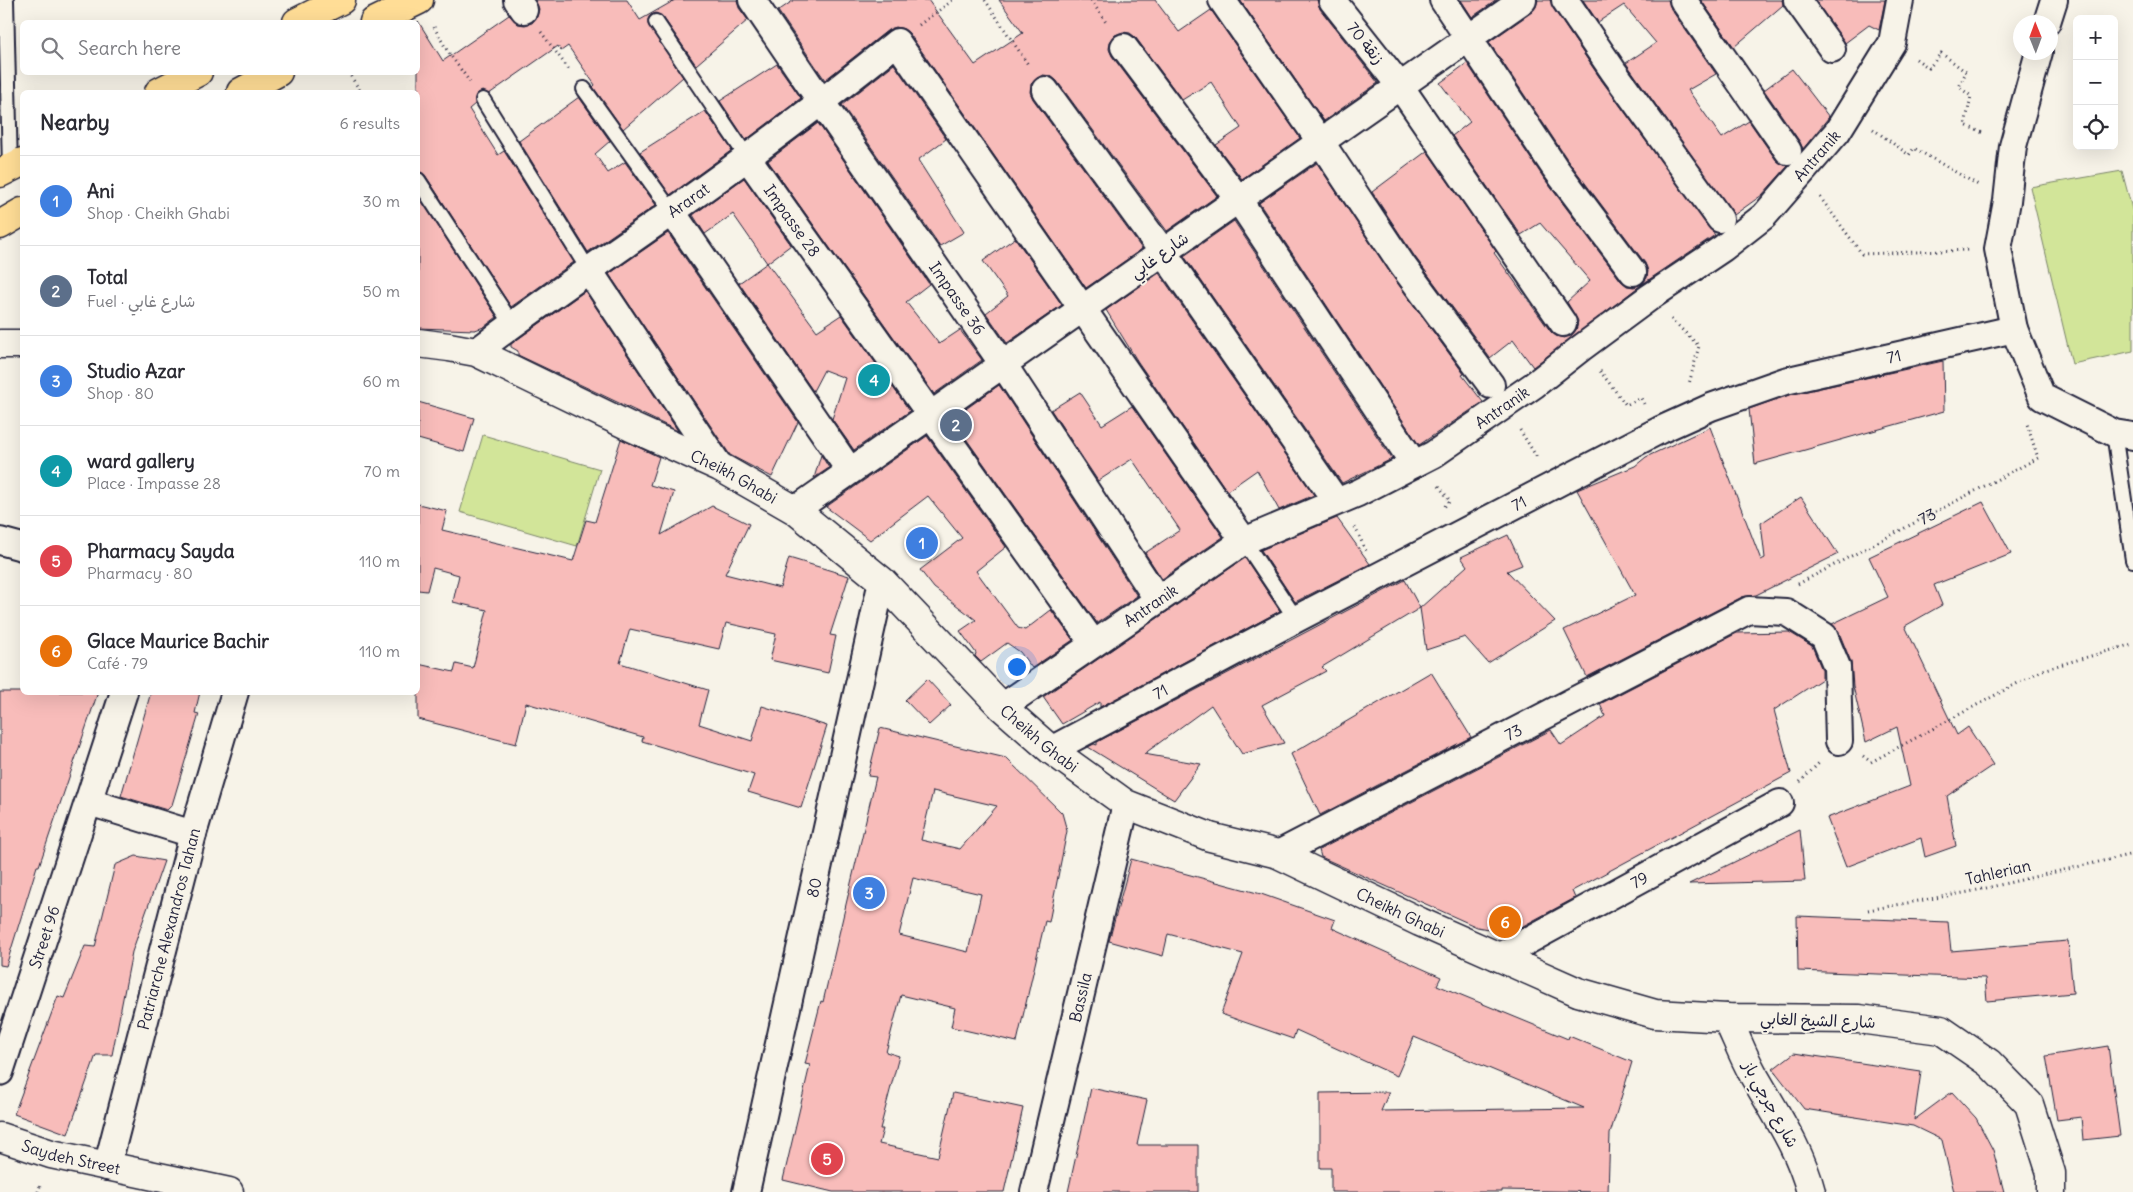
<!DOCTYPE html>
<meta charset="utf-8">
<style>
:root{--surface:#fff;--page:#f7f7f7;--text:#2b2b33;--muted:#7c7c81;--line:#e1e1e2;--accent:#b45309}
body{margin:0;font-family:Delius,"Playpen Sans Arabic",sans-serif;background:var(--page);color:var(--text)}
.controls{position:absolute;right:15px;top:15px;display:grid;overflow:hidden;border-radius:8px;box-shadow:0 5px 20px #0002}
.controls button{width:45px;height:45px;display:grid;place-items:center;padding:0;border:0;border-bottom:1px solid var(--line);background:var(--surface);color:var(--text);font:25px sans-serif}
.compass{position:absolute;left:2013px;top:15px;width:45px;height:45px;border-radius:50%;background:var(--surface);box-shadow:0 5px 20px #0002;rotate:359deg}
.you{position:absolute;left:1016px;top:666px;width:18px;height:18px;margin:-12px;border:4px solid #fff;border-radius:50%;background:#1a73e8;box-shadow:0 0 0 8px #1a73e833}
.badge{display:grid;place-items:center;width:32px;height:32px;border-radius:50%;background:var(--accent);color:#fff;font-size:16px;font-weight:700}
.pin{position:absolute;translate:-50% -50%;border:2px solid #fff;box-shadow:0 1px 5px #0006}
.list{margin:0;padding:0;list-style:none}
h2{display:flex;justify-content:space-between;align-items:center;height:65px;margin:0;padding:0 20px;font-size:21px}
h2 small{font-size:16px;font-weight:400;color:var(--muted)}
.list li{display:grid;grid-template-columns:32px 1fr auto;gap:15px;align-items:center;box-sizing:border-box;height:90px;padding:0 20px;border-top:1px solid var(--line)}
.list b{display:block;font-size:19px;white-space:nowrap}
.list p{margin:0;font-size:16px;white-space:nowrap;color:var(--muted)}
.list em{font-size:16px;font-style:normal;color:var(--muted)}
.icon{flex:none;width:28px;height:28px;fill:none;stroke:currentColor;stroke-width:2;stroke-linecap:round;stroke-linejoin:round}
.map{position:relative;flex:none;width:2133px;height:1192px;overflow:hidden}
.search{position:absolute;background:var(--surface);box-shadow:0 5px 20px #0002;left:20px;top:20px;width:400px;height:55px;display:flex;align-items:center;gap:12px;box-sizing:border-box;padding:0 18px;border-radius:8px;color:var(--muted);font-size:19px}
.panel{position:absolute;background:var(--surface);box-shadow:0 5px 20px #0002;left:20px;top:90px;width:400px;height:605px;border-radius:8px}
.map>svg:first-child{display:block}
.green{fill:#d2e599;stroke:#7a846a}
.building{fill:#f8bcba;stroke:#22223b;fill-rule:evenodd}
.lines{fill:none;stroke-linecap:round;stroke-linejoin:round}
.lane-casing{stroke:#22223b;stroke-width:18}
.street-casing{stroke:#22223b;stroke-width:30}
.secondary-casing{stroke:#22223b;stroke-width:31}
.highway-casing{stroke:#22223b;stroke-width:31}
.path{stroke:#22223b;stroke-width:3;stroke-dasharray:1 4;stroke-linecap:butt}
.lane{stroke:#f7f3e8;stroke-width:14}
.street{stroke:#f7f3e8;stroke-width:26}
.secondary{stroke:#f7f3e8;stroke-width:28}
.highway{stroke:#ffdd96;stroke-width:28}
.labels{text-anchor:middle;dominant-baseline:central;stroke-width:4;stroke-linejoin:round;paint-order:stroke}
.street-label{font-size:16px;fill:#22223b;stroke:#f7f3e8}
</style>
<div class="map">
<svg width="2133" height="1192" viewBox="0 0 2133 1192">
<rect width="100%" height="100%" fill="#f7f3e8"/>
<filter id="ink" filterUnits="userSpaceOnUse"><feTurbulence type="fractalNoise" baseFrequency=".02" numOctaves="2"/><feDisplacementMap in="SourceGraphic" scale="10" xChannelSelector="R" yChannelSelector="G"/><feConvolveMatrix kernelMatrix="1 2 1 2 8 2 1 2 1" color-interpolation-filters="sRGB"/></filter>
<g filter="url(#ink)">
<g class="green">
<path d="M 2122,171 L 2133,213 L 2133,351 L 2072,364 L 2030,187 Z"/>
<path d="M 483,435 L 600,469 L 577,546 L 460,512 Z"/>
</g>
<g class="building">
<path d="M 535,0 L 627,0 L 640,20 L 675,0 L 737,0 L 739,8 L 748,20 L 696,65 L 663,17 L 656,13 L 651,15 L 648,19 L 649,26 L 683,77 L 623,129 L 593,87 L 595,85 L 568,46 L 561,51 L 558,46 L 489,94 L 482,91 L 476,95 L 475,104 L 469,109 L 498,155 L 504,151 L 574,262 L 511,307 L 425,175 L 418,171 L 418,21 L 443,61 L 509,15 L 518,24 L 525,25 L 532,23 L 537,17 L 539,9 Z"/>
<path d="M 794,0 L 928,0 L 975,65 L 1023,33 L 999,0 L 1155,0 L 1179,32 L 1211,10 L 1300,138 L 1242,179 L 1216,145 L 1241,128 L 1211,82 L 1182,100 L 1136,38 L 1130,33 L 1123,32 L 1115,35 L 1110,42 L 1109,49 L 1112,56 L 1217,196 L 1167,231 L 1057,81 L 1051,76 L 1043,75 L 1037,78 L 1031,84 L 1030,92 L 1033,99 L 1142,249 L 1086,288 L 909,33 L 904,29 L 896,27 L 888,30 L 825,80 L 778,11 Z"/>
<path d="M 1240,0 L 1317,0 L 1320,9 L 1378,83 L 1324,121 Z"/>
<path d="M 1461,0 L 1497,0 L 1472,17 Z"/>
<path d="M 1538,0 L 1550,0 L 1553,8 L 1602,81 L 1715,235 L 1641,285 L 1533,367 L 1513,340 L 1490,358 L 1415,257 L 1372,192 L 1427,151 L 1496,251 L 1494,253 L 1551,332 L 1556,336 L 1564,338 L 1571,336 L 1576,330 L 1578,321 L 1567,302 L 1590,281 L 1540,223 L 1521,235 L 1452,136 L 1470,122 L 1440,83 L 1467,63 L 1543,177 L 1621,281 L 1627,286 L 1634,287 L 1642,284 L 1647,278 L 1648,271 L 1645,263 L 1567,159 L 1489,42 L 1532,12 L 1536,7 Z"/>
<path d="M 1583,0 L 1668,0 L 1671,9 L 1716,74 L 1688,90 L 1722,138 L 1749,121 L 1776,160 L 1781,164 L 1788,166 L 1762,195 L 1734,215 L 1626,63 L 1656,43 L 1624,5 L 1598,22 Z"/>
<path d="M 1701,0 L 1782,0 L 1783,5 L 1734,47 Z"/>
<path d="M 1815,0 L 1885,0 L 1879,30 L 1869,25 L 1845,43 Z"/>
<path d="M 777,64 L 801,98 L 746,140 L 720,101 Z"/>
<path d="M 894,64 L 946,139 L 918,160 L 964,232 L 940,246 L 842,105 Z"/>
<path d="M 1792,69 L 1829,117 L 1803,149 L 1800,142 L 1764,90 Z"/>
<path d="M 579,97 L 610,141 L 595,154 L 608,173 L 625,162 L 656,205 L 588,252 L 519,141 Z"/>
<path d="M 705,111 L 732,150 L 670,195 L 640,152 Z"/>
<path d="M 818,123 L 929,284 L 906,302 L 939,344 L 960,330 L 982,360 L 934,394 L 768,161 Z"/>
<path d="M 1317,163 L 1391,274 L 1464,374 L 1462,375 L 1483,402 L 1419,445 L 1259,203 Z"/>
<path d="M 744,178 L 791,245 L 767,263 L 733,214 L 705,234 L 693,215 Z"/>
<path d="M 418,195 L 497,317 L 484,327 L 475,330 L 418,328 Z"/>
<path d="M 1234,221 L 1392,459 L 1342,483 L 1184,256 Z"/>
<path d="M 668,233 L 798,422 L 772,477 L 730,455 L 609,274 Z"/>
<path d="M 1015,238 L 1062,305 L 1007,343 L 986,313 L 1008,296 L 983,261 Z"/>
<path d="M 767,263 L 817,331 L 841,315 L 910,411 L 854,450 L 832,419 L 845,378 L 824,370 L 813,391 L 739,283 Z"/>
<path d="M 1159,273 L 1314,495 L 1279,510 L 1257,470 L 1227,491 L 1138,362 L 1106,310 Z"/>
<path d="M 585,291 L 678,431 L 518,355 L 518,351 L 511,347 L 511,344 Z"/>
<path d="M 1943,361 L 1944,411 L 1755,464 L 1749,409 L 1789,395 Z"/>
<path d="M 999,385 L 1137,596 L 1097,623 L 952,419 Z"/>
<path d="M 1080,392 L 1102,425 L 1132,406 L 1223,537 L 1162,579 L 1145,553 L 1180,530 L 1132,459 L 1098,481 L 1051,410 Z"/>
<path d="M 418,402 L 474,418 L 464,452 L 418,439 Z"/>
<path d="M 1710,427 L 1761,560 L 1765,558 L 1761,523 L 1801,497 L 1838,554 L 1756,595 L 1742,597 L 1587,677 L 1564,630 L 1635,595 L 1577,490 L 1635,466 L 1646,457 Z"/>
<path d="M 927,436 L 1006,547 L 976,571 L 1018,628 L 1025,630 L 1051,610 L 1073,640 L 1032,668 L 1020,652 L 1007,643 L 981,662 L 975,656 L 976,653 L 960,631 L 976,620 L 934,588 L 920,570 L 962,538 L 928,496 L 870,540 L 826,507 Z"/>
<path d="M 621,439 L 659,457 L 650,485 L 674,492 L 661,535 L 712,506 L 749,524 L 725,574 L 780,588 L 789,558 L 849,576 L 830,635 L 836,636 L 828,673 L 770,660 L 776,634 L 726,623 L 719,649 L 630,629 L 620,663 L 708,690 L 699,724 L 752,741 L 762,706 L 827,726 L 801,808 L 748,792 L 754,775 L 642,741 L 643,737 L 526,703 L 516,744 L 418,719 L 418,664 L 454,672 L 456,664 L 473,668 L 487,610 L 453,602 L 459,575 L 433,568 L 427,591 L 418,590 L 418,504 L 447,511 L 442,530 L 573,561 L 586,520 L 595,522 Z"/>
<path d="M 821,455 L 829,468 L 814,478 Z"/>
<path d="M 1983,502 L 2011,554 L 1934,585 L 1942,605 L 1905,626 L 1957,735 L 1968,727 L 1993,765 L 1947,796 L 1956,846 L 1925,857 L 1921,838 L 1846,867 L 1827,818 L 1910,786 L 1897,727 L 1866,742 L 1853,686 L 1851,662 L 1838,630 L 1832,624 L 1888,597 L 1869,557 Z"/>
<path d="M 1337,518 L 1370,564 L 1295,602 L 1261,550 Z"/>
<path d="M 1508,535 L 1522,565 L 1507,571 L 1555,621 L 1488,663 L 1465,637 L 1426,650 L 1420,608 L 1467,566 L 1461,557 Z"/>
<path d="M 1245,558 L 1280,611 L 1100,707 L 1100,702 L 1062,724 L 1043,697 Z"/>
<path d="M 1405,580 L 1420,608 L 1322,667 L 1326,671 L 1262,705 L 1284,743 L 1242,754 L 1211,705 L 1144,754 L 1201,764 L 1174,800 L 1088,747 L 1094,744 L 1097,745 L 1097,742 Z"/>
<path d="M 1789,632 L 1812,646 L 1822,670 L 1822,679 L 1774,710 L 1791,773 L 1572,891 L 1575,898 L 1510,933 L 1477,927 L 1321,857 L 1319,850 L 1551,730 L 1561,745 L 1605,716 L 1600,704 L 1737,633 Z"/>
<path d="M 1431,672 L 1471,737 L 1320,815 L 1291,754 Z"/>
<path d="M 927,679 L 951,705 L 929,725 L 905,700 Z"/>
<path d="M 0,692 L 98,692 L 39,866 L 37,866 L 6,966 L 0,965 Z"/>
<path d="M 151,692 L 200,692 L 195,713 L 199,714 L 172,805 L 167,810 L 121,796 Z"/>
<path d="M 880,728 L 1006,758 L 1062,813 L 1067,831 L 1049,922 L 1045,921 L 1017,1042 L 951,1027 L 955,1008 L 901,995 L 886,1052 L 899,1056 L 880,1129 L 883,1129 L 879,1144 L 938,1157 L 953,1093 L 1023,1108 L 1004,1192 L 833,1192 L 783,1180 L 810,1065 L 805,1064 L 821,1001 L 823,1002 L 876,777 L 868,776 ZM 933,791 L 997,806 L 960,849 L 921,840 ZM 913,878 L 981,894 L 968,952 L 899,935 Z"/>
<path d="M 1800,830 L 1805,881 L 1689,884 Z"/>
<path d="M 136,856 L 164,861 L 132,952 L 112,1055 L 96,1055 L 68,1134 L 14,1114 L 58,996 L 64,998 L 85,946 L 95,947 L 115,865 Z"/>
<path d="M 1131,859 L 1261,894 L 1335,920 L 1332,928 L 1441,977 L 1437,985 L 1568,1039 L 1569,1036 L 1632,1062 L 1610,1134 L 1608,1192 L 1502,1190 L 1502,1192 L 1331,1192 L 1331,1168 L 1320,1168 L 1320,1093 L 1389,1092 L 1381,1111 L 1584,1108 L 1414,1037 L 1397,1076 L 1296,1030 L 1293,1039 L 1221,1014 L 1243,954 L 1168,934 L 1163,956 L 1109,941 Z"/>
<path d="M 1797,916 L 1948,922 L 1951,951 L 2068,941 L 2073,993 L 1987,1001 L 1985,978 L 1798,971 Z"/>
<path d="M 2108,1046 L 2120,1136 L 2083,1140 L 2081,1117 L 2057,1120 L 2046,1056 Z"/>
<path d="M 1794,1053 L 1921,1072 L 1914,1120 L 1952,1092 L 1976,1118 L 1993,1150 L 2004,1192 L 1954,1192 L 1942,1140 L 1913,1126 L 1804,1109 L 1773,1069 Z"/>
<path d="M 1091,1088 L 1147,1100 L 1137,1145 L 1198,1145 L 1198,1192 L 1068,1192 Z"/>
</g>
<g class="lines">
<g class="lane-casing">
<g id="lane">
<path d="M 6,0 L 10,168"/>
<path d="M 656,22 L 747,157"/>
<path d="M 584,89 L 672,212"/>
<path d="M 483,100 L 588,269"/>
<path d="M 418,180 L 512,324"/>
<path d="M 2114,433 L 2133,560"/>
<path d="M 1244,541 L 1296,619"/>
</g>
</g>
<g class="street-casing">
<g id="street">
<path d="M 517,0 L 524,10"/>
<path id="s2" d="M 752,0 L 822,103 L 1003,364 L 1158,600"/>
<path d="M 1222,0 L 1320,141 L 1403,266 L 1491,385"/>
<path d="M 1332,0 L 1400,86 L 1563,323"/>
<path d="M 1443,0 L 1555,168 L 1633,272"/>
<path d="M 1565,0 L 1614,72 L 1720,219"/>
<path d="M 1683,0 L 1788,151"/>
<path d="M 1797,0 L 1832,49"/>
<path d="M 2047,22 L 2054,0"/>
<path d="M 1124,47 L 1238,199 L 1414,464"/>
<path d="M 2039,52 L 2013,146 L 2007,201 L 1998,249 L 2014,329 L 2042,397 L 2114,433 L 2133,436"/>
<path d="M 1045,90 L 1163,252 L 1336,501"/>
<path id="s3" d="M 747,157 L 1093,643"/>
<path d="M 672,212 L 850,471"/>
<path d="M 588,269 L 720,467"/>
<path id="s4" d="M 476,352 C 540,303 607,258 673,211 C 749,157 824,101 897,42 L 1244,541"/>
<path d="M 795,510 L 1523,0"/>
<path d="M 0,541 L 22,547"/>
<path id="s5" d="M 1002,707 L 1244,541 L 1358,493 L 1434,454 L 1534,385 L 1581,348 L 1650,297 L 1723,248 L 1764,216 L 1837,132 L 1892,43 L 1900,0"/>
<path id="s6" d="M 1051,750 L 1296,619 L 1660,430 L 1711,407 L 1785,381 L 2014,329"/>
<path d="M 89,802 L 193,834"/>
<path id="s7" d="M 1278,854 L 1749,610 L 1786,612 L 1824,636 L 1837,667 L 1839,741"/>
<path id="s8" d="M 1498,957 L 1780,803"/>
<path id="s9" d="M 0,1072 L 124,692"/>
<path id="s10" d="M 107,1167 L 193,834 L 235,692"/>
<path id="s11" d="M 746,1192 L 882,581"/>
<path id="s12" d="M 1034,1192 L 1126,804"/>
</g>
</g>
<g class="secondary-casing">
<g id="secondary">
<path id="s13" d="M 418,343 L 449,347 L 476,352 L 631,427 L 720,467 L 795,510 L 882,581 L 1002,707 L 1051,750 L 1126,804 L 1210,837 L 1278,854 L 1420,922 L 1578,992 L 1655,1014 L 1727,1018 L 1859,1019 L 1941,1030 L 1989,1063 L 2029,1104 L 2051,1173 L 2051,1192"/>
<path d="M 0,344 L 22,344"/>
<path d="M 1727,1018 C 1736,1037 1743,1056 1753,1074 C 1775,1113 1800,1149 1811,1192"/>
<path id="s14" d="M 0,1137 L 51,1154 L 229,1192"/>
</g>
</g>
<g class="highway-casing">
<g id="highway">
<path d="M 297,22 L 341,0"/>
<path d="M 374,22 L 419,0"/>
<path d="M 159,92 L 198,72"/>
<path d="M 241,92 L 278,72"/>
<path d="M 0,173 L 22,162"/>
<path d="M 0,225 L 22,212"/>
</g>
</g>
<g class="path">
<path d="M 985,0 L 1029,66"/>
<path d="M 1091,0 L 1107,24"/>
<path d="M 919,25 L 953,0"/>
<path d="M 434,27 L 448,52 L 470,82"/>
<path d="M 541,32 L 570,71"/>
<path d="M 1916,59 L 1929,68 L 1941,53 L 1966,72 L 1959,87 L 1971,96 L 1965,125 L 1985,134"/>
<path d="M 348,72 L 361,92"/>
<path d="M 1873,129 L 1909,155 L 1914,148 L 1980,186"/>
<path d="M 1820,197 L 1862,254 L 1970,250"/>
<path d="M 1671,319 L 1699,346 L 1689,384"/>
<path d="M 1600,371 L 1626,405 L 1641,398 L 1644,404"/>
<path d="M 1520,430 L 1538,459"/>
<path d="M 1439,486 L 1450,501 L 1443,508"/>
<path d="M 1355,527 L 1366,551"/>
<path id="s1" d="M 1798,584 L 2038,458 L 2027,424"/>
<path d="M 1863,756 L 1871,762 L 2042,670 L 2133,644"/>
<path d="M 1800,782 L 1820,762"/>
<path d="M 1868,910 L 1969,892 L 2133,854"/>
<path d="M 38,1192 L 41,1183"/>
</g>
<use href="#lane" class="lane"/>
<use href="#street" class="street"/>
<use href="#secondary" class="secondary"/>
<use href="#highway" class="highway"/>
</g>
</g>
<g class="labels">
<g class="street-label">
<text transform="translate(1366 43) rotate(51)">زنقة 70</text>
<text stroke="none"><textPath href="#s5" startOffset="990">Antranik</textPath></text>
<text stroke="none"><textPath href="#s4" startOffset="261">Ararat</textPath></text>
<text stroke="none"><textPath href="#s3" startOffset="78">Impasse 28</textPath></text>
<text transform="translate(1159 255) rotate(-35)">شارع غابي</text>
<text stroke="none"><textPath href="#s2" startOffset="362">Impasse 36</textPath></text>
<text stroke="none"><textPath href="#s6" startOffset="934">71</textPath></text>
<text stroke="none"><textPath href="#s5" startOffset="585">Antranik</textPath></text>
<text stroke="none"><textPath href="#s13" startOffset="345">Cheikh Ghabi</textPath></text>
<text stroke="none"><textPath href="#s6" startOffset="529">71</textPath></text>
<text stroke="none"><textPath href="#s1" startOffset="146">73</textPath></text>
<text stroke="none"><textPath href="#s5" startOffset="180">Antranik</textPath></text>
<text stroke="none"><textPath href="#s6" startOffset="124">71</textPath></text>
<text stroke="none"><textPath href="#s7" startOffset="265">73</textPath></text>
<text stroke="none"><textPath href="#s13" startOffset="750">Cheikh Ghabi</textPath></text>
<text transform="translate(1998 872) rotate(-13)">Tahlerian</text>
<text stroke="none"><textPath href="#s8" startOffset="161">79</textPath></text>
<text stroke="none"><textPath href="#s11" startOffset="312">80</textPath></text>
<text stroke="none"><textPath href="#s13" startOffset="1155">Cheikh Ghabi</textPath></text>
<text stroke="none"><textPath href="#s10" startOffset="246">Patriarche Alexandros Tahan</textPath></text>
<text stroke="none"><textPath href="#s9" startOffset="142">Street 96</textPath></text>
<text stroke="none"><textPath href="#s12" startOffset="200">Bassila</textPath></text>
<text transform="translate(1818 1020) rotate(2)">شارع الشيخ الغابي</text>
<text transform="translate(1771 1104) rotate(61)">شارع جرجي باز</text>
<text stroke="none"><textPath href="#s14" startOffset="74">Saydeh Street</textPath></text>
</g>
</g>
</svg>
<div class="controls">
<button>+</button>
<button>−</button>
<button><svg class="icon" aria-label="locate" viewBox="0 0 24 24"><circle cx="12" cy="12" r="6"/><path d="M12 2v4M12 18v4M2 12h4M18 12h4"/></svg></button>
</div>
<svg class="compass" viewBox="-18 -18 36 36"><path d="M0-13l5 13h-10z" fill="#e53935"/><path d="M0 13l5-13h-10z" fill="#7c7c81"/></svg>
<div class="you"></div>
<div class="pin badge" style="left:922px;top:543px;background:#3f7fe0">1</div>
<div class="pin badge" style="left:956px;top:425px;background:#5c6f8a">2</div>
<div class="pin badge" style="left:869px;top:893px;background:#3f7fe0">3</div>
<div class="pin badge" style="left:874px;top:380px;background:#0f9aa8">4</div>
<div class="pin badge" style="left:827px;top:1159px;background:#e0444e">5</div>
<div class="pin badge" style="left:1505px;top:922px;background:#e8710a">6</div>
<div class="search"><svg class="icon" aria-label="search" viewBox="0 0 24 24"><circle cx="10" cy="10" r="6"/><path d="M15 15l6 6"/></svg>Search here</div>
<section class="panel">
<h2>Nearby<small>6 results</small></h2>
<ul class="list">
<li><span class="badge" style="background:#3f7fe0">1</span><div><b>Ani</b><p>Shop · Cheikh Ghabi</p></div><em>30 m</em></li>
<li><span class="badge" style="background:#5c6f8a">2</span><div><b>Total</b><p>Fuel · شارع غابي</p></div><em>50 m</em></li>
<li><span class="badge" style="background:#3f7fe0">3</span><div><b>Studio Azar</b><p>Shop · 80</p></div><em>60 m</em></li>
<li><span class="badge" style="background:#0f9aa8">4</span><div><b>ward gallery</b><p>Place · Impasse 28</p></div><em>70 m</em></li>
<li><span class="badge" style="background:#e0444e">5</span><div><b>Pharmacy Sayda</b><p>Pharmacy · 80</p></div><em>110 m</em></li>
<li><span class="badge" style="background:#e8710a">6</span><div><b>Glace Maurice Bachir</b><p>Café · 79</p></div><em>110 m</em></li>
</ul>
</section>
</div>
